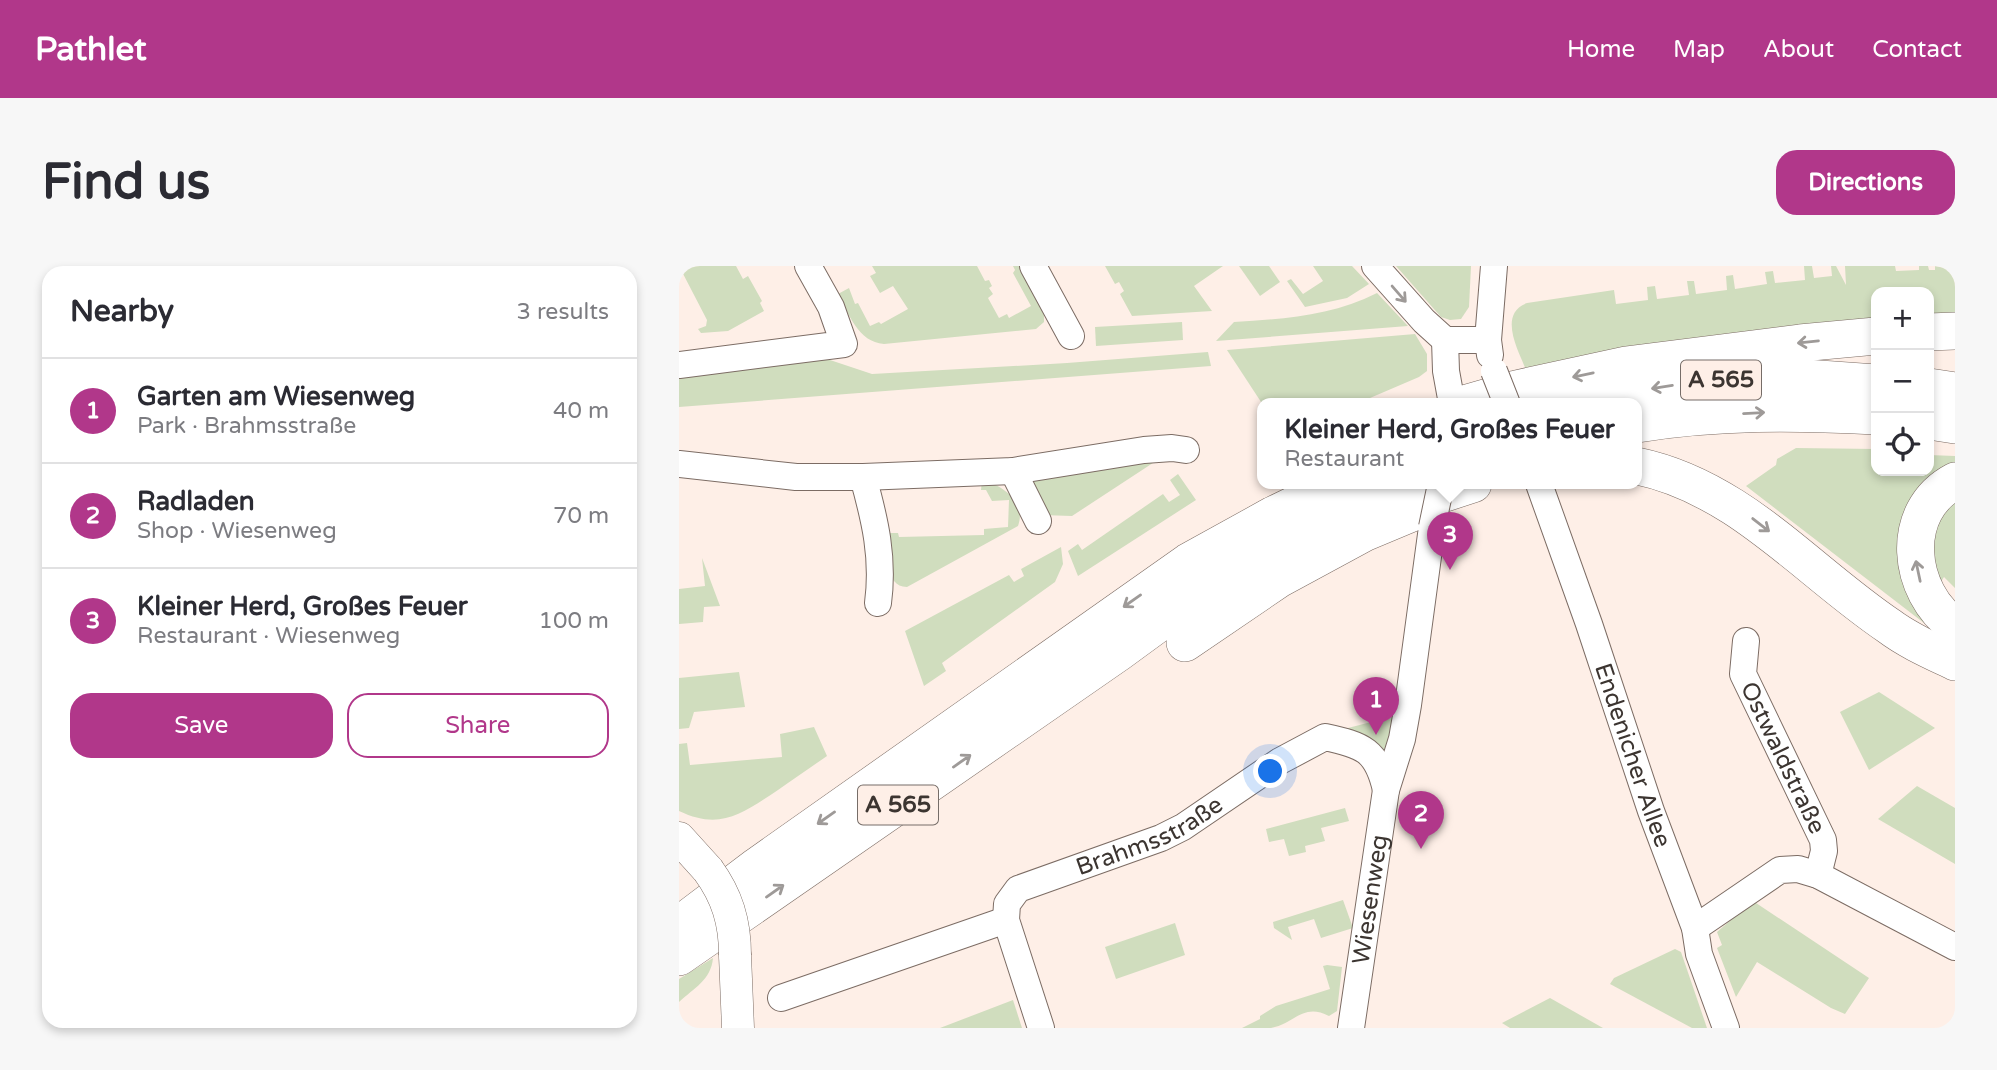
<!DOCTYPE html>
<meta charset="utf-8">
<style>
:root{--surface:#fff;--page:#f7f7f7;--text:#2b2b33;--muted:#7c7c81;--line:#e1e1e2;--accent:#b1378a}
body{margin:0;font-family:"Varela Round",sans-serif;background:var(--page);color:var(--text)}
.controls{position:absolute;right:21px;top:21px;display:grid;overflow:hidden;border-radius:14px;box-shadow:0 4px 10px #0003}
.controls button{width:63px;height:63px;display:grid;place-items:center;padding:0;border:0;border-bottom:2px solid var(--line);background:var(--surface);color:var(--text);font:35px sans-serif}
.you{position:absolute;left:592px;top:506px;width:24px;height:24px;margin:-18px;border:5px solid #fff;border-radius:50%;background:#1a73e8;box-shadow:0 0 0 10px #1a73e833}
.badge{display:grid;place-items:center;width:46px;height:46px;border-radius:50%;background:var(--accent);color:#fff;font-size:23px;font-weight:700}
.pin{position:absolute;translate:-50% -58px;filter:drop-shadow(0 2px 4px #0008)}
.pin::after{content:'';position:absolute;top:37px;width:24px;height:21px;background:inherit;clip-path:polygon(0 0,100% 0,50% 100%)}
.popup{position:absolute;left:578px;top:132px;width:385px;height:91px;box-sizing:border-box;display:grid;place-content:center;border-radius:14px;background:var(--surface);filter:drop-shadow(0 2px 5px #0005);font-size:23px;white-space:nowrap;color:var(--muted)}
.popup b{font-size:26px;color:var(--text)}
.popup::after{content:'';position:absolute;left:50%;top:100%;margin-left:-14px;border:14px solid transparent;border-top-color:var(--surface)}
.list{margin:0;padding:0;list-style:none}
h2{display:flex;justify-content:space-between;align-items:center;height:91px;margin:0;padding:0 28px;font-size:30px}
h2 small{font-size:23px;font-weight:400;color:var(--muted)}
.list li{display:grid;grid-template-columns:46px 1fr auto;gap:21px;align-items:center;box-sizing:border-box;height:105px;padding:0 28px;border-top:2px solid var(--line)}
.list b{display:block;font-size:26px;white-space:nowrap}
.list p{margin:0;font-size:23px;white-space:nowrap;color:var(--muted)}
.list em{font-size:23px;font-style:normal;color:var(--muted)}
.actions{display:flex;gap:14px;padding:21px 28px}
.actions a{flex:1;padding:16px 0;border:2px solid var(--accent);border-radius:21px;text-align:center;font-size:24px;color:var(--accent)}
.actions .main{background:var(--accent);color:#fff}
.icon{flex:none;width:38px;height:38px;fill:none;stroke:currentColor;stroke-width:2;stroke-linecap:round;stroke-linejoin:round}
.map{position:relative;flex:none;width:1276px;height:762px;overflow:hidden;border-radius:21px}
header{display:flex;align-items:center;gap:42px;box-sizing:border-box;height:98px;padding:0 35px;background:var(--accent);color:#fff}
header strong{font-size:33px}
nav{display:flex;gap:38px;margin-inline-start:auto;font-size:24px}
.intro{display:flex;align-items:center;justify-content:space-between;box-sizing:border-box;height:168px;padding:0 42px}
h1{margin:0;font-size:49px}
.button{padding:18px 32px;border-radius:21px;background:var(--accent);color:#fff;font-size:24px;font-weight:700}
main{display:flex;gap:42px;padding:0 42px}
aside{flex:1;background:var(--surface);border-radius:21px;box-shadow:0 4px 10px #0003}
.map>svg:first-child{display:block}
.green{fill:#d0ddbe}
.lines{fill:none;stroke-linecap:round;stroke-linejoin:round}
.minor-casing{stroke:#7c6c64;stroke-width:28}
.major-casing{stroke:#7c6c64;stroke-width:33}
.highway-casing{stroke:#7c6c64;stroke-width:38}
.minor{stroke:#fff;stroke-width:26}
.major{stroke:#fff;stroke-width:32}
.highway{stroke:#fff;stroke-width:37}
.minor-bridge-casing{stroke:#7c6c64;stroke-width:28;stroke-linecap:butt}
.major-bridge-casing{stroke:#7c6c64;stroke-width:33;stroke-linecap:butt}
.minor-bridge{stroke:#fff;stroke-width:26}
.major-bridge{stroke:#fff;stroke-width:32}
.oneway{stroke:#9e9a98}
.labels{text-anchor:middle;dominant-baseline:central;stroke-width:5;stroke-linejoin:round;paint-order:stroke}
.shield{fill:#feefe7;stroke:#766d68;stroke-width:2}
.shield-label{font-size:23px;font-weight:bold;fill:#3c3531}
.street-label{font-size:24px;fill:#3c3531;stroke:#feefe7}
</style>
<header>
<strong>Pathlet</strong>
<nav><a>Home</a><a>Map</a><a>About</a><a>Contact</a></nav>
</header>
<div class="intro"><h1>Find us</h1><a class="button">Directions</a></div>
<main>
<aside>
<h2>Nearby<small>3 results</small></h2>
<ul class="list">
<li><span class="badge">1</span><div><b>Garten am Wiesenweg</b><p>Park · Brahmsstraße</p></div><em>40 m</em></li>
<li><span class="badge">2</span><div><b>Radladen</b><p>Shop · Wiesenweg</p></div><em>70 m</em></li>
<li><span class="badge">3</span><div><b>Kleiner Herd, Großes Feuer</b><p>Restaurant · Wiesenweg</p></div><em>100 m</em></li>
</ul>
<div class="actions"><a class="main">Save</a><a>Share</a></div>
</aside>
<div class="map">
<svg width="1276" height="762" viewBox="0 0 1276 762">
<rect width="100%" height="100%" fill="#feefe7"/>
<g class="green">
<path d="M 0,0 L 57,0 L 64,13 L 69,10 L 83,35 L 81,37 L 85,45 L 49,65 L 22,67 L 19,63 L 27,60 L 28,54 Z"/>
<path d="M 193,0 L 298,0 L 306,15 L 310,14 L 313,20 L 310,22 L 314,28 L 309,32 L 320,52 L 328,48 L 330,52 L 352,40 L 334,7 L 336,4 L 334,0 L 342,0 L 365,42 L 365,56 L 357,63 L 205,78 C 179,76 170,48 159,28 L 170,22 L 176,38 L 179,37 L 191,60 L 200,56 L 202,58 L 229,43 L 214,20 L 201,27 L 191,10 L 197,7 Z"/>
<path d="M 426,0 L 544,0 L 515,20 L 533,45 L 453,50 L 441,28 L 445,25 L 440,16 L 436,18 Z"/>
<path d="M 560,0 L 590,0 L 601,16 L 581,30 Z"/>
<path d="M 634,0 L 673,0 L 690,18 L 668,32 L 626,41 L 608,15 L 612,13 L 624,28 L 644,15 Z"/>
<path d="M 717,0 L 792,0 L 790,41 L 782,53 L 771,54 L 762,51 Z"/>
<path d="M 1125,0 L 1133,0 L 1135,12 L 1153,10 L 1152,0 L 1157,0 L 1167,19 L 1166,0 L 1216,0 L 1217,5 L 1240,4 L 1240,0 L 1249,0 L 1250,4 L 1256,4 L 1256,0 L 1271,3 L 1272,0 L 1276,0 L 1276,54 L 1250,55 L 1250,26 L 1197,26 L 1197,58 L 848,106 C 840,86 818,48 848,37 L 935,24 L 937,38 L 969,34 L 968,21 L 976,20 L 978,33 L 1010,29 L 1008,15 L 1015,15 L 1017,28 L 1048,24 L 1047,10 L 1054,9 L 1056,23 L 1088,18 L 1086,6 L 1094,5 L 1096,17 L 1126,14 Z"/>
<path d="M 698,27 L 729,60 L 537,75 L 555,56 C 604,53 653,50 698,27 Z"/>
<path d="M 503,56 L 504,74 L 417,80 L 416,61 Z"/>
<path d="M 736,68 L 748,88 L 748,105 L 740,111 L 677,138 L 584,139 L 548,84 Z"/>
<path d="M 529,86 L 532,100 L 0,141 L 0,109 L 148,93 L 193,108 L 388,97 Z"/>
<path d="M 1117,182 L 1197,183 L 1197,205 L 1250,205 L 1250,189 L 1276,190 L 1276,197 L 1260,208 L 1250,351 L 1245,357 L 1067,220 L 1097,199 L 1098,193 Z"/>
<path d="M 480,193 L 393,250 L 362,249 L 344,210 Z"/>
<path d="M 499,208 L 517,234 L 399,310 L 389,285 L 399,278 L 403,284 L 484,228 L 490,236 L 501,229 L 491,214 Z"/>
<path d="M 303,214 C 323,219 348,236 339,260 L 228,321 C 205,321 208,284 206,267 L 219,267 L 220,271 L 305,269 L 305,263 L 329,261 L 330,234 L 313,235 L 307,224 L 302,224 Z"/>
<path d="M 1276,225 L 1276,322 L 1265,311 L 1257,323 L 1248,299 L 1254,248 Z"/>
<path d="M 382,281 L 384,298 L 376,316 L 263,397 L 267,405 L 245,420 L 226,365 L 330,309 L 335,316 L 345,310 L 342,303 Z"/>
<path d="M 23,292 L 41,340 L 25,341 L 24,356 L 0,358 L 0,323 L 26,320 Z"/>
<path d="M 60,406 L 66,441 L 15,446 L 10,462 L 0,463 L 0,412 Z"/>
<path d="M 1200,426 L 1256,462 L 1190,504 L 1161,446 Z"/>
<path d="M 719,449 L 707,488 L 668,464 L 669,462 Z"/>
<path d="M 135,461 L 148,490 C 132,501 115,513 99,524 C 64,547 42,565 0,545 L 0,478 L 8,477 L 11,499 L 103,491 L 101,468 Z"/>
<path d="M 1238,520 L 1276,542 L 1276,598 L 1199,553 Z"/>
<path d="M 666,542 L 670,555 L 642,562 L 646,575 L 626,580 L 627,586 L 610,590 L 605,573 L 590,576 L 587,563 Z"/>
<path d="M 664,634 L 674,662 L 642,672 L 635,653 L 609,661 L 613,674 L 595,662 L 594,656 Z"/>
<path d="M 1074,635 L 1190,712 L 1166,748 L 1152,742 L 1078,696 L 1057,731 L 1038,682 L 1043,679 L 1038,666 Z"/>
<path d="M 496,657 L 506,689 L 437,713 L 426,681 Z"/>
<path d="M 996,683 L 1002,686 L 1028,762 L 1013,762 L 931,718 L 935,712 Z"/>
<path d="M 34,692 C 32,714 15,722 0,736 L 0,713 Z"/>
<path d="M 648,699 L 663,701 L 658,745 L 650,750 C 624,736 615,758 592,762 C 583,762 572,762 563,762 L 581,753 L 581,750 L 597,740 L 651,723 L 644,700 Z"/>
<path d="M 871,732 L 924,762 L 831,762 L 823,757 Z"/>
<path d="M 334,734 L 343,762 L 261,762 Z"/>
</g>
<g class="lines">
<g class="minor-casing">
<g id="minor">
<path d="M 354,0 L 392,70"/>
<path d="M 696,0 L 745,55 L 766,74 L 809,74"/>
<path d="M 766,74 L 767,105 L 773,138"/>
<path d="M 811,89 L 809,74 L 815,0"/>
<path d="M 0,99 L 165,78 L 152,41 L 129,0"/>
<path d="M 0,198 L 117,211 L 184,211 L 334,205 L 465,184 L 493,182 L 507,184"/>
<path d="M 334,205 L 359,255"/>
<path d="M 184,211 C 196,254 205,292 199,337"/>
<path id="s1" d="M 860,218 L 910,358 L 972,545 L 1016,662 L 1020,688 L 1047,762"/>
<path id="s2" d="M 1067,375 L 1064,408 L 1144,574 L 1145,585 L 1139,609"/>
<path d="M 1016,662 L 1101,604 L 1119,603 L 1139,609 L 1276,681"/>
<path d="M 102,732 L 327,654"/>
<path id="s3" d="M 362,762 L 327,654 L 328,638 L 339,623 L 482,572 L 504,561 L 601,495 L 646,471 C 684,479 698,484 707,524"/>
<path id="s4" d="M 672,762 L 707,524 L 723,473 L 729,439 L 753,261"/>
</g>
</g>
<g class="major-casing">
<g id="major">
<path d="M 0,572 L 29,604"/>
<path d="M 56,689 L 59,762"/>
</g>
</g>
<g class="highway-casing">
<g id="highway">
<path d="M 1250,66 L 1276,65"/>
<path d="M 1250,121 L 1276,125"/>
<path d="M 785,138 L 837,123 L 947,99 L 1121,77 L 1197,70"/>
<path d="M 889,138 L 1021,116 L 1112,111 L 1197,117"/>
<path d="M 1250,155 L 1276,159"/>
<path d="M 958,158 C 1040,145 1115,146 1197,150"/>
<path d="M 958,200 C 1060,221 1127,304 1210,360 C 1230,375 1253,385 1276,396"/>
<path d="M 1276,215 C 1219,245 1228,326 1276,360"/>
<path d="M 726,240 L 794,218"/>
<path d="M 506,377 L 600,313 L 685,267 L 752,239"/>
<path d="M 0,659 L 78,600 L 509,296 L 594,249 L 658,218"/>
<path d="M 0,691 L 439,387 L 547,308 L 601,275 L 660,248 L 734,218"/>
</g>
</g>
<use href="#minor" class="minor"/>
<use href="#major" class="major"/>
<use href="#highway" class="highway"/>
<g class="minor-bridge-casing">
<g id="minor-bridge">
<path d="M 815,105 L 828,138"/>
<path d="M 753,261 L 762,218"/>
</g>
</g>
<g class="major-bridge-casing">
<path id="major-bridge" d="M 29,604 C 48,630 56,656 56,689"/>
</g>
<use href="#minor-bridge" class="minor-bridge"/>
<use href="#major-bridge" class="major-bridge"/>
</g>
<defs><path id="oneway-shaft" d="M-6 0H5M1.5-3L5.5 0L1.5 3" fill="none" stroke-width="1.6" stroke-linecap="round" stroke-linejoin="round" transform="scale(1.75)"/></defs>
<g class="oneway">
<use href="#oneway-shaft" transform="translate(720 28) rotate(49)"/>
<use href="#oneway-shaft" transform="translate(1129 76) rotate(174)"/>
<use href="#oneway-shaft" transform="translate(904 109) rotate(168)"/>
<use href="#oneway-shaft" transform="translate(983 121) rotate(171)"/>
<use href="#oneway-shaft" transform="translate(1075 147) rotate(-3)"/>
<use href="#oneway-shaft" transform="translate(1082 259) rotate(38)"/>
<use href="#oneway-shaft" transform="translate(1239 305) rotate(-102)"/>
<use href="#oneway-shaft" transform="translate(453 335) rotate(145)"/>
<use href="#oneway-shaft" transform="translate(283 495) rotate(-35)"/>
<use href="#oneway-shaft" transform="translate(147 552) rotate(145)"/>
<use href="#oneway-shaft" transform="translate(96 625) rotate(-35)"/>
</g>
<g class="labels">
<g class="shield">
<rect x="1002" y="94.5" width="80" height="39" rx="5"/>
<rect x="179" y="519.5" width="80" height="39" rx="5"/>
</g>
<g class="shield-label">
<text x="1042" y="114">A 565</text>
<text x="219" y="539">A 565</text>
</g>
<g class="street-label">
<text stroke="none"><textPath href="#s1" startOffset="287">Endenicher Allee</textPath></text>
<text stroke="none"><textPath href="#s2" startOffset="126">Ostwaldstraße</textPath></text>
<text stroke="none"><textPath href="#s3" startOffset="290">Brahmsstraße</textPath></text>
<text stroke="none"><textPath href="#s4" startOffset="130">Wiesenweg</textPath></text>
</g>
</g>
</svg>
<div class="controls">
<button>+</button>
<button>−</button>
<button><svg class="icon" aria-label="locate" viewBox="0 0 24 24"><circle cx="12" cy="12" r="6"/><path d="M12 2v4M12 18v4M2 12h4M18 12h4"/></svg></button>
</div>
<div class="you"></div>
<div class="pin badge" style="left:697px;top:469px">1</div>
<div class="pin badge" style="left:742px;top:583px">2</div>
<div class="pin badge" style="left:771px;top:304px">3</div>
<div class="popup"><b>Kleiner Herd, Großes Feuer</b>Restaurant</div>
</div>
</main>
